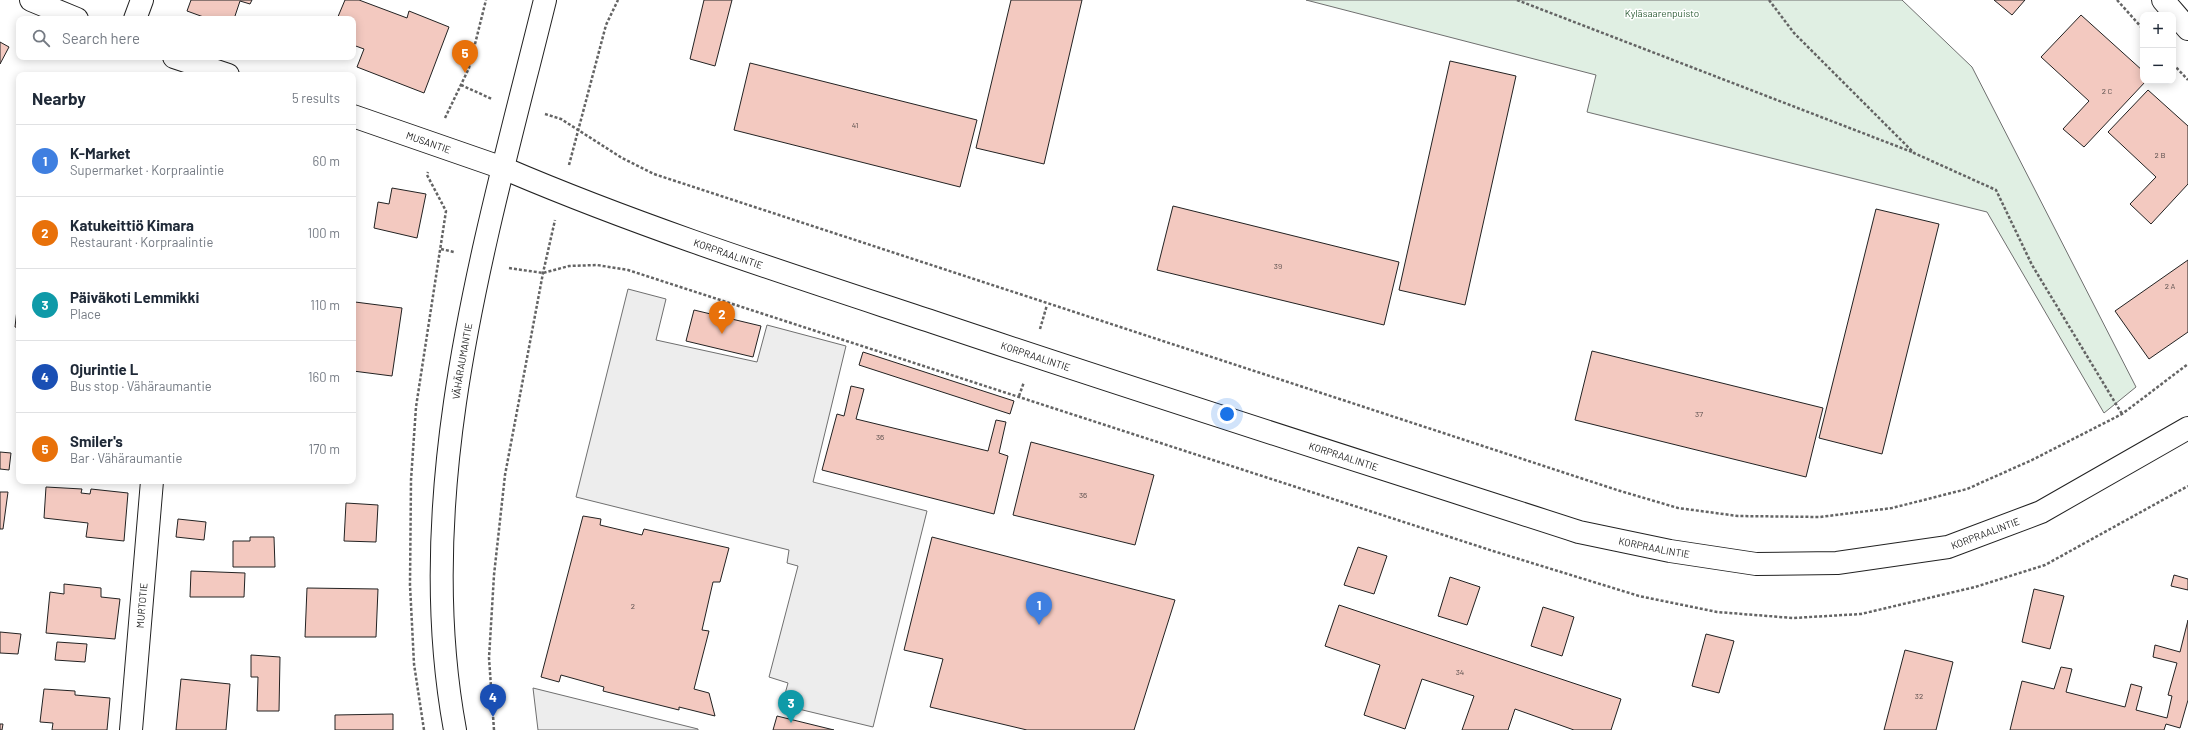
<!DOCTYPE html>
<meta charset="utf-8">
<style>
:root{--surface:#fff;--page:#f6f6f7;--text:#1f2937;--muted:#747a83;--line:#e0e1e3;--accent:#0f766e}
body{margin:0;font-family:Barlow,sans-serif;background:var(--page);color:var(--text)}
.controls{position:absolute;right:12px;top:12px;display:grid;overflow:hidden;border-radius:8px;box-shadow:0 2px 10px #0003}
.controls button{width:36px;height:36px;display:grid;place-items:center;padding:0;border:0;border-bottom:1px solid var(--line);background:var(--surface);color:var(--text);font:20px sans-serif}
.you{position:absolute;left:1227px;top:414px;width:14px;height:14px;margin:-10px;border:3px solid #fff;border-radius:50%;background:#1a73e8;box-shadow:0 0 0 6px #1a73e833}
.badge{display:grid;place-items:center;width:26px;height:26px;border-radius:50%;background:var(--accent);color:#fff;font-size:13px;font-weight:700}
.pin{position:absolute;translate:-50% -33px;filter:drop-shadow(0 1px 2px #0008)}
.pin::after{content:'';position:absolute;top:21px;width:14px;height:12px;background:inherit;clip-path:polygon(0 0,100% 0,50% 100%)}
.list{margin:0;padding:0;list-style:none}
h2{display:flex;justify-content:space-between;align-items:center;height:52px;margin:0;padding:0 16px;font-size:17px}
h2 small{font-size:13px;font-weight:400;color:var(--muted)}
.list li{display:grid;grid-template-columns:26px 1fr auto;gap:12px;align-items:center;box-sizing:border-box;height:72px;padding:0 16px;border-top:1px solid var(--line)}
.list b{display:block;font-size:15px;white-space:nowrap}
.list p{margin:0;font-size:13px;white-space:nowrap;color:var(--muted)}
.list em{font-size:13px;font-style:normal;color:var(--muted)}
.icon{flex:none;width:22px;height:22px;fill:none;stroke:currentColor;stroke-width:2;stroke-linecap:round;stroke-linejoin:round}
.map{position:relative;flex:none;width:2188px;height:730px;overflow:hidden}
.search{position:absolute;background:var(--surface);box-shadow:0 2px 10px #0003;left:16px;top:16px;width:340px;height:44px;display:flex;align-items:center;gap:10px;box-sizing:border-box;padding:0 14px;border-radius:8px;color:var(--muted);font-size:15px}
.panel{position:absolute;background:var(--surface);box-shadow:0 2px 10px #0003;left:16px;top:72px;width:340px;height:412px;border-radius:8px}
.map>svg:first-child{display:block}
.green{fill:#e0efe3;stroke:#6f6f6f}
.parking{fill:#ededed;stroke:#6f6f6f}
.building{fill:#f3c9c0;stroke:#222}
.lines{fill:none;stroke-linecap:round;stroke-linejoin:round}
.minor-casing{stroke:#222;stroke-width:24}
.tertiary-casing{stroke:#222;stroke-width:24}
.secondary-casing{stroke:#222;stroke-width:24}
.path{stroke:#646464;stroke-width:2.5;stroke-dasharray:3 2;stroke-linecap:butt}
.minor{stroke:#fff;stroke-width:22}
.tertiary{stroke:#fff;stroke-width:22}
.secondary{stroke:#fff;stroke-width:22}
.labels{text-anchor:middle;dominant-baseline:central;stroke-width:3;stroke-linejoin:round;paint-order:stroke}
.number-label{font-size:8px;fill:#564c4a}
.park-label{font-size:10px;fill:#2f5e38;stroke:#fff}
.street-label{font-size:10px;fill:#222;stroke:#fff}
</style>
<div class="map">
<svg width="2188" height="730" viewBox="0 0 2188 730">
<rect width="100%" height="100%" fill="#fff"/>
<path class="green" d="M 1306,0 L 1902,0 L 1972,67 L 2136,387 L 2104,413 L 1987,212 L 1587,112 L 1596,75 Z"/>
<g class="parking">
<path d="M 628,289 L 666,299 L 656,340 L 757,362 L 767,325 L 846,346 L 813,482 L 927,511 L 873,727 L 782,705 L 788,683 L 769,677 L 798,566 L 787,563 L 789,550 L 576,497 Z"/>
<path d="M 533,688 L 698,729 L 698,730 L 538,730 Z"/>
</g>
<g class="building">
<path d="M 191,0 L 252,0 L 250,4 L 240,1 L 234,19 L 209,19 L 187,11 Z"/>
<path d="M 345,0 L 359,0 L 407,18 L 409,11 L 449,27 L 424,93 L 357,67 L 364,49 L 353,45 L 353,19 L 337,19 Z"/>
<path d="M 704,0 L 732,0 L 715,66 L 690,59 Z"/>
<path d="M 1011,0 L 1082,0 L 1044,164 L 976,148 Z"/>
<path d="M 1994,0 L 2025,0 L 2012,15 Z"/>
<path d="M 2081,15 L 2143,71 L 2143,81 L 2146,81 L 2084,147 L 2063,129 L 2089,101 L 2041,57 Z"/>
<path d="M 0,42 L 9,47 L 0,64 Z"/>
<path d="M 1450,61 L 1516,76 L 1465,305 L 1399,290 Z"/>
<path d="M 750,63 L 977,120 L 960,187 L 734,130 Z"/>
<path d="M 2148,90 L 2188,126 L 2188,184 L 2151,224 L 2130,204 L 2156,177 L 2108,132 Z"/>
<path d="M 392,188 L 426,194 L 417,238 L 374,228 L 378,202 L 389,204 Z"/>
<path d="M 1173,206 L 1399,262 L 1384,325 L 1157,270 Z"/>
<path d="M 1876,209 L 1939,224 L 1882,454 L 1819,438 Z"/>
<path d="M 2188,260 L 2188,332 L 2149,359 L 2115,311 Z"/>
<path d="M 19,292 L 19,328 L 15,327 Z"/>
<path d="M 355,302 L 402,308 L 392,376 L 353,371 L 353,317 Z"/>
<path d="M 694,310 L 761,326 L 753,357 L 686,341 Z"/>
<path d="M 1592,351 L 1823,408 L 1806,477 L 1575,420 Z"/>
<path d="M 863,352 L 1014,401 L 1010,414 L 859,365 Z"/>
<path d="M 851,386 L 864,389 L 856,419 L 988,451 L 996,420 L 1006,422 L 999,453 L 1008,456 L 994,514 L 822,470 L 837,414 L 844,416 Z"/>
<path d="M 1031,442 L 1154,475 L 1135,545 L 1013,515 Z"/>
<path d="M 0,452 L 11,453 L 9,470 L 0,469 Z"/>
<path d="M 46,487 L 82,489 L 81,493 L 90,494 L 91,489 L 128,493 L 124,541 L 86,537 L 88,523 L 44,518 Z"/>
<path d="M 0,492 L 8,492 L 3,529 L 0,529 Z"/>
<path d="M 346,503 L 378,505 L 376,542 L 344,541 Z"/>
<path d="M 583,516 L 601,519 L 600,525 L 642,535 L 644,529 L 729,548 L 720,582 L 713,582 L 702,630 L 709,631 L 694,689 L 709,693 L 715,716 L 679,707 L 679,710 L 603,691 L 604,687 L 561,675 L 559,682 L 541,677 Z"/>
<path d="M 178,519 L 206,522 L 204,540 L 176,537 Z"/>
<path d="M 250,537 L 274,537 L 275,567 L 233,567 L 233,541 L 250,541 Z"/>
<path d="M 932,537 L 1175,600 L 1134,730 L 1027,730 L 930,707 L 943,659 L 904,650 Z"/>
<path d="M 1358,547 L 1387,556 L 1374,594 L 1344,585 Z"/>
<path d="M 191,571 L 245,573 L 244,597 L 190,597 Z"/>
<path d="M 2174,575 L 2188,579 L 2188,590 L 2171,586 Z"/>
<path d="M 1450,577 L 1480,587 L 1467,625 L 1438,616 Z"/>
<path d="M 64,584 L 101,588 L 101,597 L 120,599 L 115,639 L 46,633 L 50,592 L 64,594 Z"/>
<path d="M 307,588 L 378,589 L 376,637 L 305,637 Z"/>
<path d="M 2034,589 L 2064,596 L 2050,649 L 2022,642 Z"/>
<path d="M 1339,605 L 1621,699 L 1611,730 L 1574,730 L 1515,709 L 1508,730 L 1462,730 L 1474,696 L 1422,679 L 1405,729 L 1364,715 L 1380,665 L 1325,646 Z"/>
<path d="M 1543,607 L 1574,617 L 1562,656 L 1531,646 Z"/>
<path d="M 2188,620 L 2188,700 L 2180,728 L 2166,724 L 2164,730 L 2010,730 L 2022,681 L 2054,689 L 2061,667 L 2072,669 L 2066,692 L 2125,707 L 2131,684 L 2142,687 L 2136,710 L 2167,718 L 2172,696 L 2168,695 L 2177,663 L 2153,657 L 2155,645 L 2180,652 Z"/>
<path d="M 0,632 L 21,634 L 18,654 L 0,653 Z"/>
<path d="M 1706,634 L 1734,641 L 1719,693 L 1692,686 Z"/>
<path d="M 57,642 L 87,644 L 85,662 L 55,660 Z"/>
<path d="M 1905,650 L 1953,662 L 1936,730 L 1884,730 Z"/>
<path d="M 251,655 L 280,657 L 279,711 L 257,711 L 258,677 L 251,677 Z"/>
<path d="M 181,679 L 230,684 L 226,730 L 176,730 Z"/>
<path d="M 44,689 L 75,691 L 75,695 L 110,698 L 107,730 L 52,730 L 53,723 L 40,722 Z"/>
<path d="M 393,714 L 393,730 L 335,730 L 335,715 Z"/>
<path d="M 777,716 L 834,730 L 773,730 Z"/>
<path d="M 0,724 L 3,724 L 2,730 L 0,730 Z"/>
</g>
<g class="lines">
<g class="minor-casing">
<g id="minor">
<path d="M 31,0 L 77,19"/>
<path d="M 2163,0 L 2188,29"/>
<path d="M 135,19 L 142,0"/>
<path d="M 174,57 L 228,75"/>
<path id="s1" d="M 353,116 L 503,168"/>
<path id="s2" d="M 131,730 L 152,481"/>
</g>
</g>
<g class="tertiary-casing">
<g id="tertiary">
<path id="s3" d="M 503,168 C 643,228 788,274 933,322 C 1147,394 1363,462 1579,532 L 1670,551 L 1756,564 L 1837,563 L 1948,547 L 2041,512 L 2188,428"/>
</g>
</g>
<g class="secondary-casing">
<g id="secondary">
<path id="s4" d="M 455,730 C 410,487 487,235 545,0"/>
</g>
</g>
<g class="path">
<path d="M 1517,0 L 1912,152"/>
<path d="M 1769,0 L 1794,33 L 1914,153 L 1996,190 L 2032,265 L 2122,414"/>
<path d="M 2117,0 L 2143,29"/>
<path d="M 2173,64 L 2188,80"/>
<path d="M 461,85 L 492,99"/>
<path d="M 545,114 L 561,119 L 622,158 L 654,174 L 1617,490 L 1678,508 L 1738,516 L 1820,517 L 1892,508 L 1967,489 L 2032,460 L 2122,414 L 2188,364"/>
<path d="M 445,118 L 469,68 L 486,0"/>
<path d="M 569,165 L 606,25 L 618,0"/>
<path d="M 441,249 L 454,252"/>
<path d="M 509,268 L 543,273 L 569,266 L 597,265 L 628,270 L 1493,551 L 1639,596 L 1717,612 L 1793,618 L 1861,614 L 1975,587 L 2045,565 L 2188,486"/>
<path d="M 1040,329 L 1047,305"/>
<path d="M 1019,396 L 1024,382"/>
<path d="M 424,730 L 414,664 L 410,585 L 411,480 L 416,407 L 446,211 L 427,175 L 428,172"/>
<path d="M 494,730 L 489,658 L 494,575 L 505,475 L 543,273 L 555,220"/>
</g>
<use href="#minor" class="minor"/>
<use href="#tertiary" class="tertiary"/>
<use href="#secondary" class="secondary"/>
</g>
<g class="labels">
<g class="number-label">
<text x="2107" y="91">2 C</text>
<text x="855" y="125">41</text>
<text x="2160" y="155">2 B</text>
<text x="1278" y="266">39</text>
<text x="2170" y="286">2 A</text>
<text x="1699" y="414">37</text>
<text x="880" y="437">36</text>
<text x="1083" y="495">36</text>
<text x="633" y="606">2</text>
<text x="1460" y="672">34</text>
<text x="1919" y="696">32</text>
</g>
<g class="park-label">
<text x="1662" y="13">Kyläsaarenpuisto</text>
</g>
<g class="street-label">
<text stroke="none"><textPath href="#s1" startOffset="80">MUSANTIE</textPath></text>
<text stroke="none"><textPath href="#s3" startOffset="241">KORPRAALINTIE</textPath></text>
<text stroke="none"><textPath href="#s3" startOffset="565">KORPRAALINTIE</textPath></text>
<text stroke="none"><textPath href="#s4" startOffset="371">VÄHÄRAUMANTIE</textPath></text>
<text stroke="none"><textPath href="#s3" startOffset="889">KORPRAALINTIE</textPath></text>
<text stroke="none"><textPath href="#s3" startOffset="1549">KORPRAALINTIE</textPath></text>
<text stroke="none"><textPath href="#s3" startOffset="1213">KORPRAALINTIE</textPath></text>
<text stroke="none"><textPath href="#s2" startOffset="125">MURTOTIE</textPath></text>
</g>
</g>
</svg>
<div class="controls">
<button>+</button>
<button>−</button>
</div>
<div class="you"></div>
<div class="pin badge" style="left:1039px;top:625px;background:#3f7fe0">1</div>
<div class="pin badge" style="left:722px;top:334px;background:#e8710a">2</div>
<div class="pin badge" style="left:791px;top:723px;background:#0f9aa8">3</div>
<div class="pin badge" style="left:493px;top:717px;background:#1a4fb4">4</div>
<div class="pin badge" style="left:465px;top:73px;background:#e8710a">5</div>
<div class="search"><svg class="icon" aria-label="search" viewBox="0 0 24 24"><circle cx="10" cy="10" r="6"/><path d="M15 15l6 6"/></svg>Search here</div>
<section class="panel">
<h2>Nearby<small>5 results</small></h2>
<ul class="list">
<li><span class="badge" style="background:#3f7fe0">1</span><div><b>K-Market</b><p>Supermarket · Korpraalintie</p></div><em>60 m</em></li>
<li><span class="badge" style="background:#e8710a">2</span><div><b>Katukeittiö Kimara</b><p>Restaurant · Korpraalintie</p></div><em>100 m</em></li>
<li><span class="badge" style="background:#0f9aa8">3</span><div><b>Päiväkoti Lemmikki</b><p>Place</p></div><em>110 m</em></li>
<li><span class="badge" style="background:#1a4fb4">4</span><div><b>Ojurintie L</b><p>Bus stop · Vähäraumantie</p></div><em>160 m</em></li>
<li><span class="badge" style="background:#e8710a">5</span><div><b>Smiler's</b><p>Bar · Vähäraumantie</p></div><em>170 m</em></li>
</ul>
</section>
</div>
